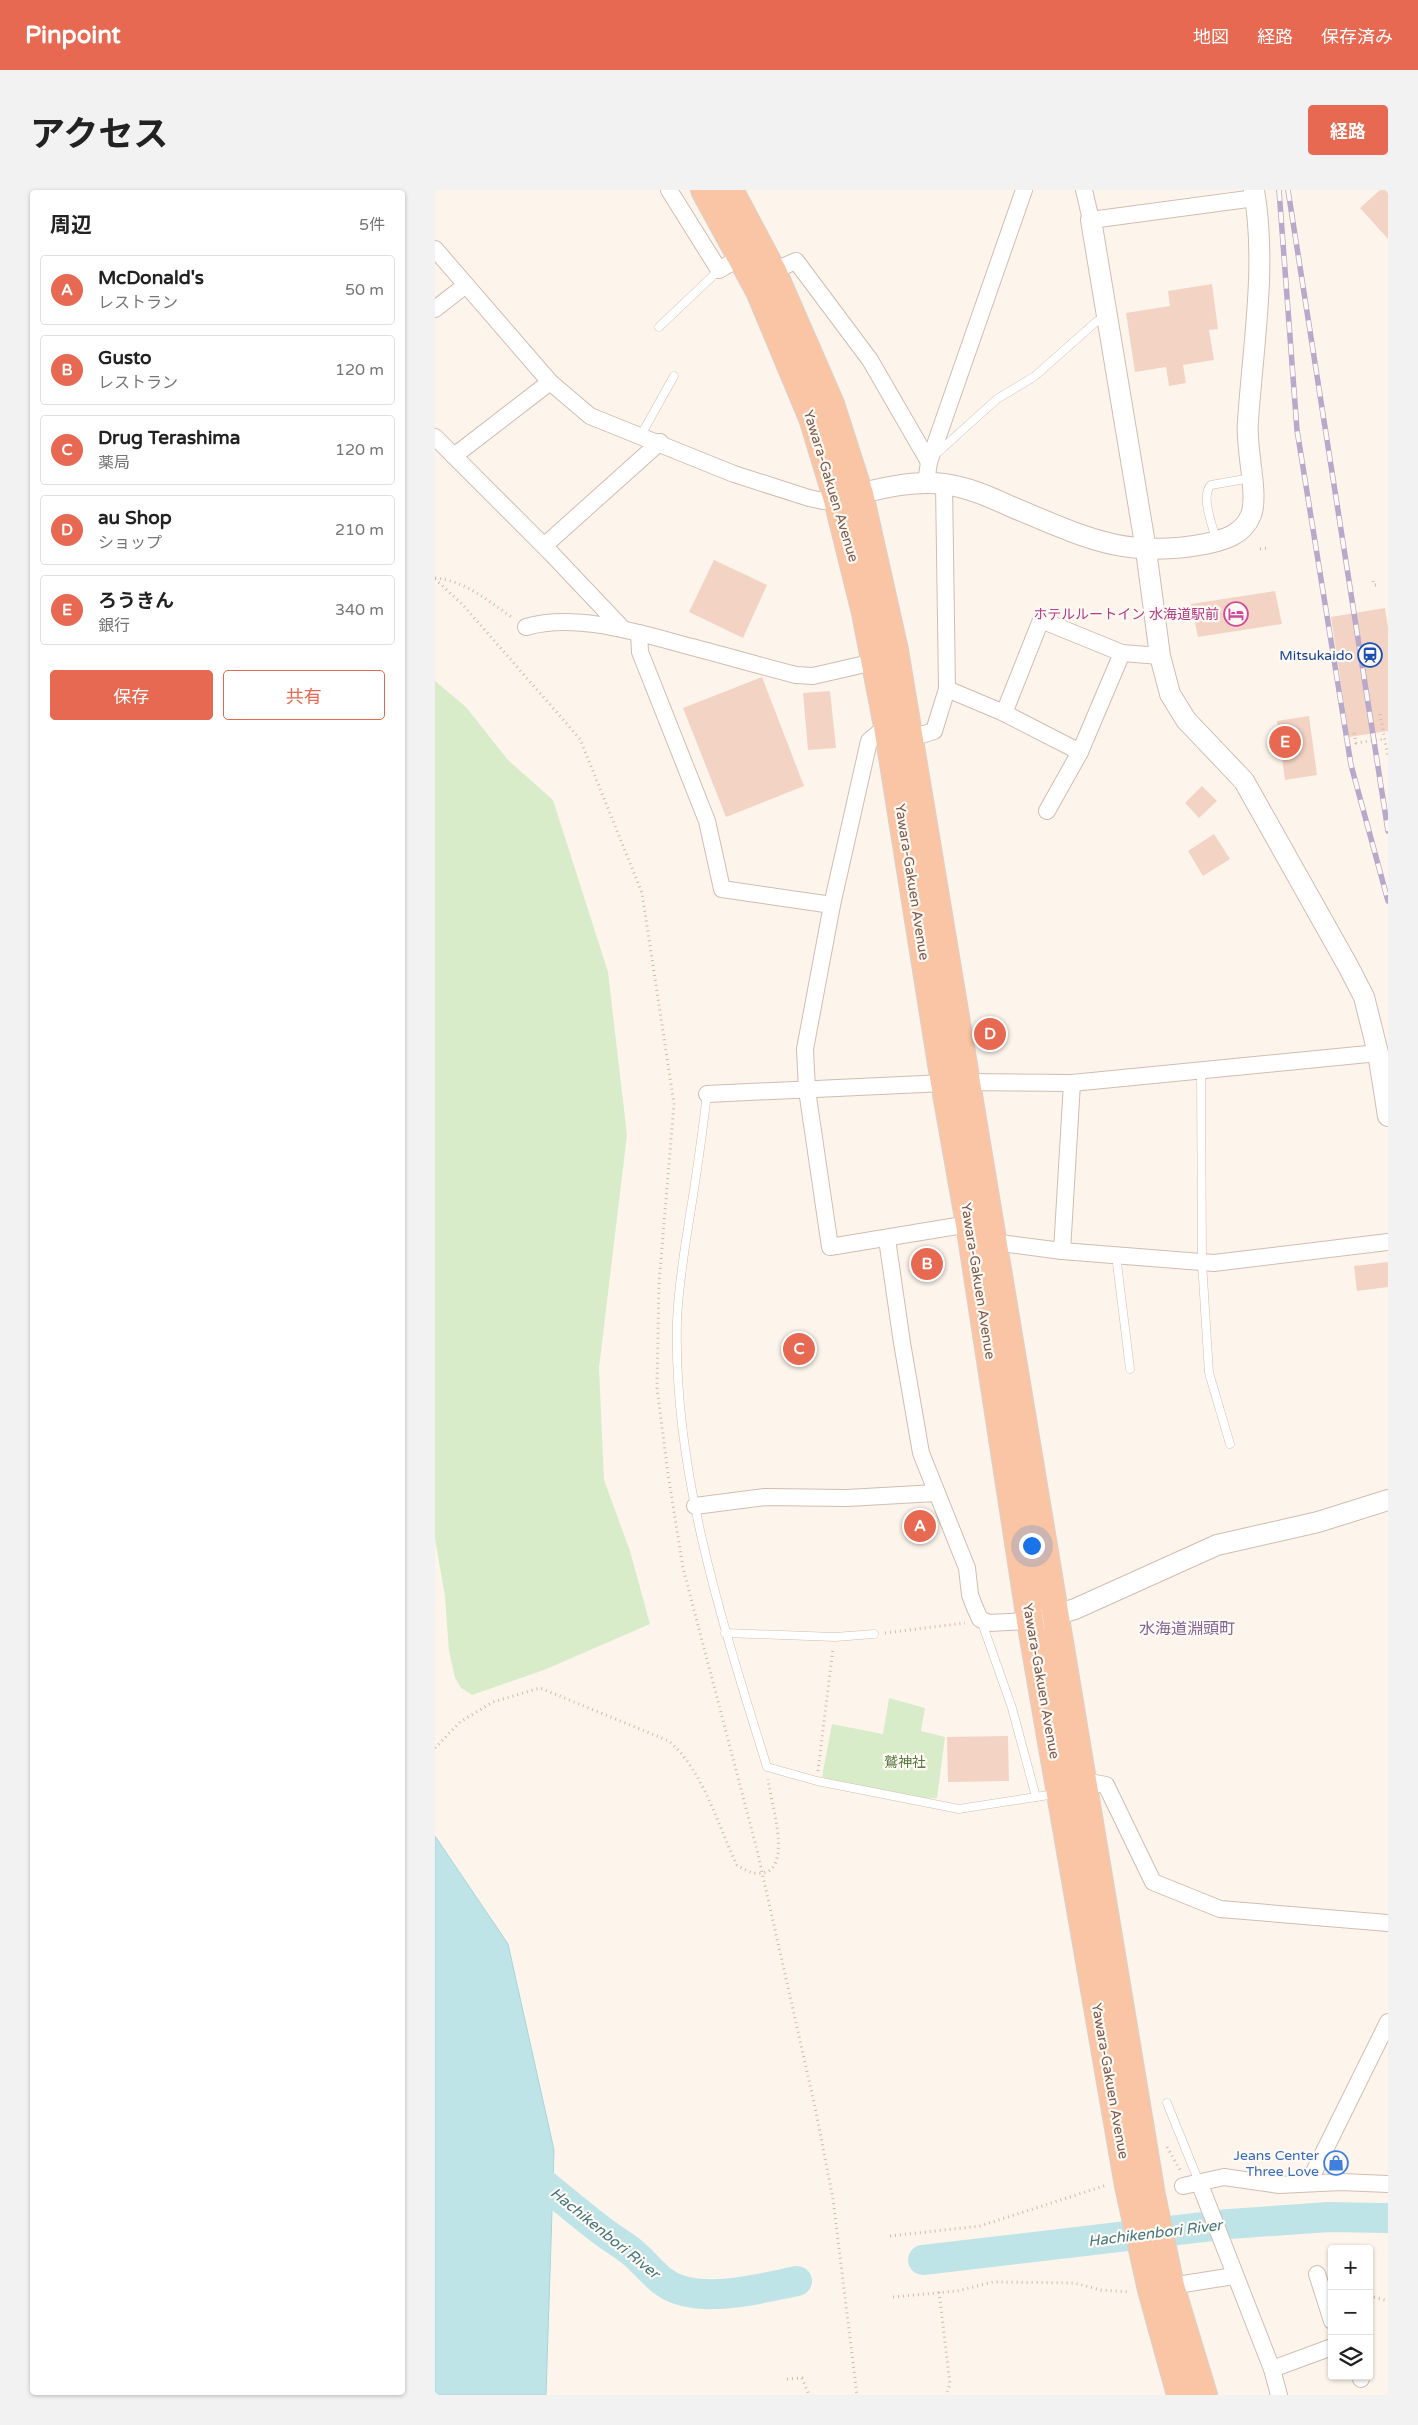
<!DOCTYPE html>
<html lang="ja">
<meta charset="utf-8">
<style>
:root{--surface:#fff;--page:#f2f2f2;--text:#222;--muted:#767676;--line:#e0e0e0;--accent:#e76951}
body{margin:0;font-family:"Varela Round","Noto Sans JP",sans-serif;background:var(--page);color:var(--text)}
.controls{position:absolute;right:15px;bottom:15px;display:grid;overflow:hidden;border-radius:5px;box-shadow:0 1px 4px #0004}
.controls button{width:45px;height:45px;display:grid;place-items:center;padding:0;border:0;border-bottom:1px solid var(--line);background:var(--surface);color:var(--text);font:25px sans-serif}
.you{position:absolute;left:596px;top:1355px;width:18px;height:18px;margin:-12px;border:4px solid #fff;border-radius:50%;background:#1a73e8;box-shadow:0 0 0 8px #1a73e833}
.badge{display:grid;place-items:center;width:32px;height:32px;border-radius:50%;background:var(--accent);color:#fff;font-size:16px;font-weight:700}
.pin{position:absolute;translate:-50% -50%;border:2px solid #fff;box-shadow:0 1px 5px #0006}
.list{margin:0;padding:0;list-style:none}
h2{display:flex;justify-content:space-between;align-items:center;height:65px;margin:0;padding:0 20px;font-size:21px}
h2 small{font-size:16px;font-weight:400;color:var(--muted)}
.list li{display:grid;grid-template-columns:32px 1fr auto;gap:15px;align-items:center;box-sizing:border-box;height:70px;margin:0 10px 10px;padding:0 10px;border:1px solid var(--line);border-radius:5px}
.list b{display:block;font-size:19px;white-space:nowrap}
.list p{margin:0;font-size:16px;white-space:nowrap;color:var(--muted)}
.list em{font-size:16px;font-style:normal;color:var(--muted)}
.actions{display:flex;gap:10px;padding:15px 20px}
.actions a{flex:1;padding:11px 0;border:1px solid var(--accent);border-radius:5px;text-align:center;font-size:18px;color:var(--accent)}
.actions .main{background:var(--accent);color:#fff}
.icon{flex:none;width:28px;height:28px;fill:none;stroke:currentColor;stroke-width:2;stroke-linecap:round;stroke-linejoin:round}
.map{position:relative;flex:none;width:953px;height:2205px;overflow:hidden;border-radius:5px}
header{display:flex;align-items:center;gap:30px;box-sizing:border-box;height:70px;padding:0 25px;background:var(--accent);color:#fff}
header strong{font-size:24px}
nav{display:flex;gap:28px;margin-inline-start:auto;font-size:18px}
.intro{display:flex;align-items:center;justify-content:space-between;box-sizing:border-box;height:120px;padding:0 30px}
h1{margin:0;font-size:35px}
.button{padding:12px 22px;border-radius:5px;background:var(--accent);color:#fff;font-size:18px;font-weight:700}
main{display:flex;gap:30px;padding:0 30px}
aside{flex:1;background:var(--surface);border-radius:5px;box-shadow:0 1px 4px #0004}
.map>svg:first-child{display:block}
.green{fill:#d9ecc9}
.water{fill:#bfe4e8;stroke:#a5d5da}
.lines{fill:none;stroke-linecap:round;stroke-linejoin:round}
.river{stroke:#bfe4e8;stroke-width:30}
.building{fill:#f3d3c3}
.service-casing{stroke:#d1bcb0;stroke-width:9}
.minor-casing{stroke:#d1bcb0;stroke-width:18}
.tertiary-casing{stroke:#d1bcb0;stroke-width:22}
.trunk-casing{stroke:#dad1cd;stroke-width:28}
.path{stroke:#d9b6a5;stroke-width:3;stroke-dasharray:1 4;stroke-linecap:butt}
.service{stroke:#fff;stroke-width:8}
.minor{stroke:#fff;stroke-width:16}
.tertiary{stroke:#fff;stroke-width:20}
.trunk{stroke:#f9c5a4;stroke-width:26}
.rail-casing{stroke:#b8a8c9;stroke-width:5.5}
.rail{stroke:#fff9f3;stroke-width:4;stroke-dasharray:11;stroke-linecap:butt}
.labels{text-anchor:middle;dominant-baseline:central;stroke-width:4.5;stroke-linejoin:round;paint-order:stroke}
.street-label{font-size:14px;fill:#7a5a4d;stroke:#fff9f3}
.hotel-label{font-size:14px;fill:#b23c85;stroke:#fff9f3;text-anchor:end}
.transit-label{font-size:14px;fill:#164399;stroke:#fff9f3;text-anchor:end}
.park-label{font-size:14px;fill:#557a41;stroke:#fff9f3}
.shop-label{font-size:14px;fill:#366cbe;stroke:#fff9f3;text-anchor:end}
.water-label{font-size:15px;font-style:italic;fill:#40787e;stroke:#fff9f3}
.quarter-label{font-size:16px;fill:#826695;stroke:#fff9f3}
</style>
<header>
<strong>Pinpoint</strong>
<nav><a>地図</a><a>経路</a><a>保存済み</a></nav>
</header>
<div class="intro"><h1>アクセス</h1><a class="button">経路</a></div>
<main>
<aside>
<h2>周辺<small>5件</small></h2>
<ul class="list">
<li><span class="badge">A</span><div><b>McDonald's</b><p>レストラン</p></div><em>50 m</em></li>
<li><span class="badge">B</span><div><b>Gusto</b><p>レストラン</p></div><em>120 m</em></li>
<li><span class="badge">C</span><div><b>Drug Terashima</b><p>薬局</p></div><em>120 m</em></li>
<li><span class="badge">D</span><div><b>au Shop</b><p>ショップ</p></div><em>210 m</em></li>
<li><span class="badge">E</span><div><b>ろうきん</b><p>銀行</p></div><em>340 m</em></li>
</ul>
<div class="actions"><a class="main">保存</a><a>共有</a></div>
</aside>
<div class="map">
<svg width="953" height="2205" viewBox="0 0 953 2205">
<rect width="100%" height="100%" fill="#fdf5ec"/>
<g class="green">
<path d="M 0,491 L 31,517 L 73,570 L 118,610 L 173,782 L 192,945 L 164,1178 L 169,1290 L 195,1361 L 215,1434 L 109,1480 L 37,1505 L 26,1498 L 20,1488 L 14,1461 L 10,1407 L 0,1349 Z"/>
<path d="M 454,1508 L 490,1518 L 486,1541 L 510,1547 L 502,1608 L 479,1609 L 387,1587 L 397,1534 L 448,1544 Z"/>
</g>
<path class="water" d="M 0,1646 L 73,1754 L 119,1960 L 111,2205 L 0,2205 Z"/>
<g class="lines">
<g class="river">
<path d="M 85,1976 C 113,1996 138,2019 166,2040 C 176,2048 187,2054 197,2062 C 213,2075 224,2094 245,2100 C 279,2111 328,2098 362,2091"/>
<path d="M 488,2070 L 794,2034 L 894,2027 L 953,2028"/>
</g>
</g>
<g class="building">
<path d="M 945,0 L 953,0 L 953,49 L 925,18 Z"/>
<path d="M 777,94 L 783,139 L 774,140 L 779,170 L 748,175 L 751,193 L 734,196 L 731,177 L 700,182 L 691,123 L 735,116 L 733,101 Z"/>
<path d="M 279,370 L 332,395 L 308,448 L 254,422 Z"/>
<path d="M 840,401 L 847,434 L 763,447 L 756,414 Z"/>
<path d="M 950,418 L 953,438 L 953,541 L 914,547 L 896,427 Z"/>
<path d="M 327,487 L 369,596 L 291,627 L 248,518 Z"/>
<path d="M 395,501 L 401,558 L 373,560 L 368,503 Z"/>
<path d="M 874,526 L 882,585 L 850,590 L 842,531 Z"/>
<path d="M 767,596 L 782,611 L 764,628 L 750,613 Z"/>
<path d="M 779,644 L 795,669 L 768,686 L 753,661 Z"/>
<path d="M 953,1072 L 953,1097 L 922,1101 L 919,1076 Z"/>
<path d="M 573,1546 L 574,1591 L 513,1592 L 512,1547 Z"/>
</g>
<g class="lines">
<g class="service-casing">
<g id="service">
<path d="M 224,137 L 284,80"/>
<path d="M 206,245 L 239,186"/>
<path d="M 501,264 L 562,209 L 600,186 L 662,131 L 670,128"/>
<path d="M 781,350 C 778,336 765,306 776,295 L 816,288"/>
<path d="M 766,881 L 767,1072 L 774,1183 L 795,1254"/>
<path d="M 272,904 C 267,946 261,989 254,1031 C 249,1064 243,1098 242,1132 C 238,1283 288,1435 332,1577 L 382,1591 L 524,1619 L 620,1604"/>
<path d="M 681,1065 L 695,1179"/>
<path d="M 546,1430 L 577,1518 L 601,1607"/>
<path d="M 290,1443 L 400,1447 L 439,1444"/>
<path d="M 732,1913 L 764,1992"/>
</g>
</g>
<g class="minor-casing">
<g id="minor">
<path d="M 234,0 L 284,80 L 306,67"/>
<path d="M 649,0 L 656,30 L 820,8"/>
<path d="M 0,59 L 115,192 L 155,226 L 299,284 L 374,308 L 388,311 L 402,310"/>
<path d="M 338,81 L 361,71 L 435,170 L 494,272"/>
<path d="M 0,119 L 31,95"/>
<path d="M 0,247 L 114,361 L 188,439"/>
<path d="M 19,266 L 115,192"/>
<path d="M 491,293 L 494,272 L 589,0"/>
<path d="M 109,356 L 225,252"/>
<path d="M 91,437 C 142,422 207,444 257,457 C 291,466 326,476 361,485 L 378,486 L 439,472"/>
<path d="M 204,443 L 205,462 L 272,631 L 287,699 L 397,715"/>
<path d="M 512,499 L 569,523 L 645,562"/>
<path d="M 569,523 L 606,430 L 687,463 L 725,466"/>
<path d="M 452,536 L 434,551 L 397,715 L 370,859 L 372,900 L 395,1057 L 534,1034"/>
<path d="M 473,549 L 499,541 L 512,499 L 509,294"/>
<path d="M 612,621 L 645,562 L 687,463"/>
<path d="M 272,904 L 531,892 L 637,893 L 943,863"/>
<path d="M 452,1049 L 467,1153 L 486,1263 L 532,1378 L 535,1405 L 540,1418 L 545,1429 L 554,1433 L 595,1431"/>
<path d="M 558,1052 L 627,1061 L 779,1073 L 953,1052"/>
<path d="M 627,1061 L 637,893"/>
<path d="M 260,1316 L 330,1307 L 412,1308 L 501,1303"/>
<path d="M 648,1591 L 671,1595 L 718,1692 L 785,1719 L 953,1733"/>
<path d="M 764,1992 L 837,2179 L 844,2205"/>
<path d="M 874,1992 L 953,1832"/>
<path d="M 748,1996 L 789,1987 L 844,1995 L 906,1992 L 953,1994"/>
<path d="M 882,2084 L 897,2131"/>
<path d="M 736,2096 L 799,2086"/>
<path d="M 837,2179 L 897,2157"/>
<path d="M 925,2186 L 926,2189"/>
</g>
</g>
<g class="tertiary-casing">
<g id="tertiary">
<path d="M 656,30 L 711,360 L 725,466 L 735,504 L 751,530 L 809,591 L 913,776 L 929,807 L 943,863 L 953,926"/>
<path d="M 412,307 C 442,299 477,290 509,294 C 533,297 555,307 577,317 C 649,347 690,369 770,354 C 789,350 808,345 816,325 C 824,303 810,258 813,231 C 818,155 832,76 819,0"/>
<path d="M 607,1429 L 640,1419 L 782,1355 L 883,1332 L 953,1310"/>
</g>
</g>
<g class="trunk-casing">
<g id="trunk">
<path d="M 269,0 L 324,101 L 377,228 L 402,310 L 430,423 L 452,536 L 509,893 L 534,1034 L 595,1431 L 693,1996 L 716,2100 L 745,2205"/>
<path d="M 295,0 L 338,81 L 396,214 L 425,304 L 460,460 L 717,2005 L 736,2096 L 769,2205"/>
</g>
</g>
<g class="path">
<path d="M 825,359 L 832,358"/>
<path d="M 0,388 C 31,391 53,411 78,428"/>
<path d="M 0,389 L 28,415 L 145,549 L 207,703 L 239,914 L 224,1093 L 222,1198 L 233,1284 L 248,1378 L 322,1660 L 380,1917 L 398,2009 L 422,2205"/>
<path d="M 938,391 L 939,395 L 944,395"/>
<path d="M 945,524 L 953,567"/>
<path d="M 919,543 L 921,553 L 950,549"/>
<path d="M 450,1443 L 530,1433"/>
<path d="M 0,1558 L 25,1532 L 58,1512 L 105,1498 L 234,1551 C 269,1582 282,1634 302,1675 C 311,1681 321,1686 332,1682 C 356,1671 335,1609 333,1589"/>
<path d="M 383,1581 L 398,1458"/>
<path d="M 732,1957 L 745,1980"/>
<path d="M 455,2046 L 545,2036 L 672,1995"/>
<path d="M 504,2102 L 515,2194 L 511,2205"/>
<path d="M 934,2106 L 953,2111"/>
<path d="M 458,2107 L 522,2101 L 558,2092 L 639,2093 L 666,2100 L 695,2102"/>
<path d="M 352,2189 L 367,2188 L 374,2205"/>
</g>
<use href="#service" class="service"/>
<use href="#minor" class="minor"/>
<use href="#tertiary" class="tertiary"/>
<use href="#trunk" class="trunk"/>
<g class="rail-casing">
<g id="rail">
<path d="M 844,0 L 862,240 L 916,575 L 953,711"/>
<path d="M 853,0 L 953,641"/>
</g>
</g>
<use href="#rail" class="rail"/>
</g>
<defs>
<g id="hotel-ring" transform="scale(1.25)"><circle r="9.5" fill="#fff9f3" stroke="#d1479c" stroke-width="1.5"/><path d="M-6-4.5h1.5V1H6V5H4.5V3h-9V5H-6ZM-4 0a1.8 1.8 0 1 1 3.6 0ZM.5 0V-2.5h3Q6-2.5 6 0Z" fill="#d1479c"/></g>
<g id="station-ring" transform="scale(1.25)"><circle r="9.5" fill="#fff9f3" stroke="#1a4fb4" stroke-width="1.5"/><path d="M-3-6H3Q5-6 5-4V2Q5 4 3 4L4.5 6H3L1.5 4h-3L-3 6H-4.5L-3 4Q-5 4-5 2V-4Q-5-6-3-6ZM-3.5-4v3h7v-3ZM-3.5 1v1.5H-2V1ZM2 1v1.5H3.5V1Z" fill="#1a4fb4"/></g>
<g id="shop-ring" transform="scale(1.25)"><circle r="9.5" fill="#fff9f3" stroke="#3f7fe0" stroke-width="1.5"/><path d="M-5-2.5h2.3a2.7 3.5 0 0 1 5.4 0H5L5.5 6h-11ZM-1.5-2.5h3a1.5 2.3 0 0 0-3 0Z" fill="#3f7fe0"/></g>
</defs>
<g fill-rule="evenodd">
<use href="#hotel-ring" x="801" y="424"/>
<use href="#station-ring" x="935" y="465"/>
<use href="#shop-ring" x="901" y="1973"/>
</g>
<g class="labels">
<g class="street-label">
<text transform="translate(396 296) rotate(73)">Yawara-Gakuen Avenue</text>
<text transform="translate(477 692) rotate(81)">Yawara-Gakuen Avenue</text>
<text transform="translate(543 1091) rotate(81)">Yawara-Gakuen Avenue</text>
<text transform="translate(606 1491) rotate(80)">Yawara-Gakuen Avenue</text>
<text transform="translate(675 1891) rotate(80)">Yawara-Gakuen Avenue</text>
</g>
<g class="hotel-label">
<text x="784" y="424">ホテルルートイン 水海道駅前</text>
</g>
<g class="transit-label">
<text x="918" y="465">Mitsukaido</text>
</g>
<g class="park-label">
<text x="470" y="1572">鷲神社</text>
</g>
<g class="shop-label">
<text x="884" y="1965">Jeans Center<tspan x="884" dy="16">Three Love</tspan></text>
</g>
<g class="water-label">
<text transform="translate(170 2043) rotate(39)">Hachikenbori River</text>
<text transform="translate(720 2043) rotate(-7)">Hachikenbori River</text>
</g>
<g class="quarter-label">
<text x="752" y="1439">水海道淵頭町</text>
</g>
</g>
</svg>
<div class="controls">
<button>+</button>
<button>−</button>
<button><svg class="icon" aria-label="layers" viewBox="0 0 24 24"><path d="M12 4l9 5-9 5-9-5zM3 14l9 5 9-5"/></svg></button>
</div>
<div class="you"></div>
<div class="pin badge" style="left:485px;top:1336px">A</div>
<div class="pin badge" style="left:492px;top:1074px">B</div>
<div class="pin badge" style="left:364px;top:1159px">C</div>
<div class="pin badge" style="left:555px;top:844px">D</div>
<div class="pin badge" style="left:850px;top:552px">E</div>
</div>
</main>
